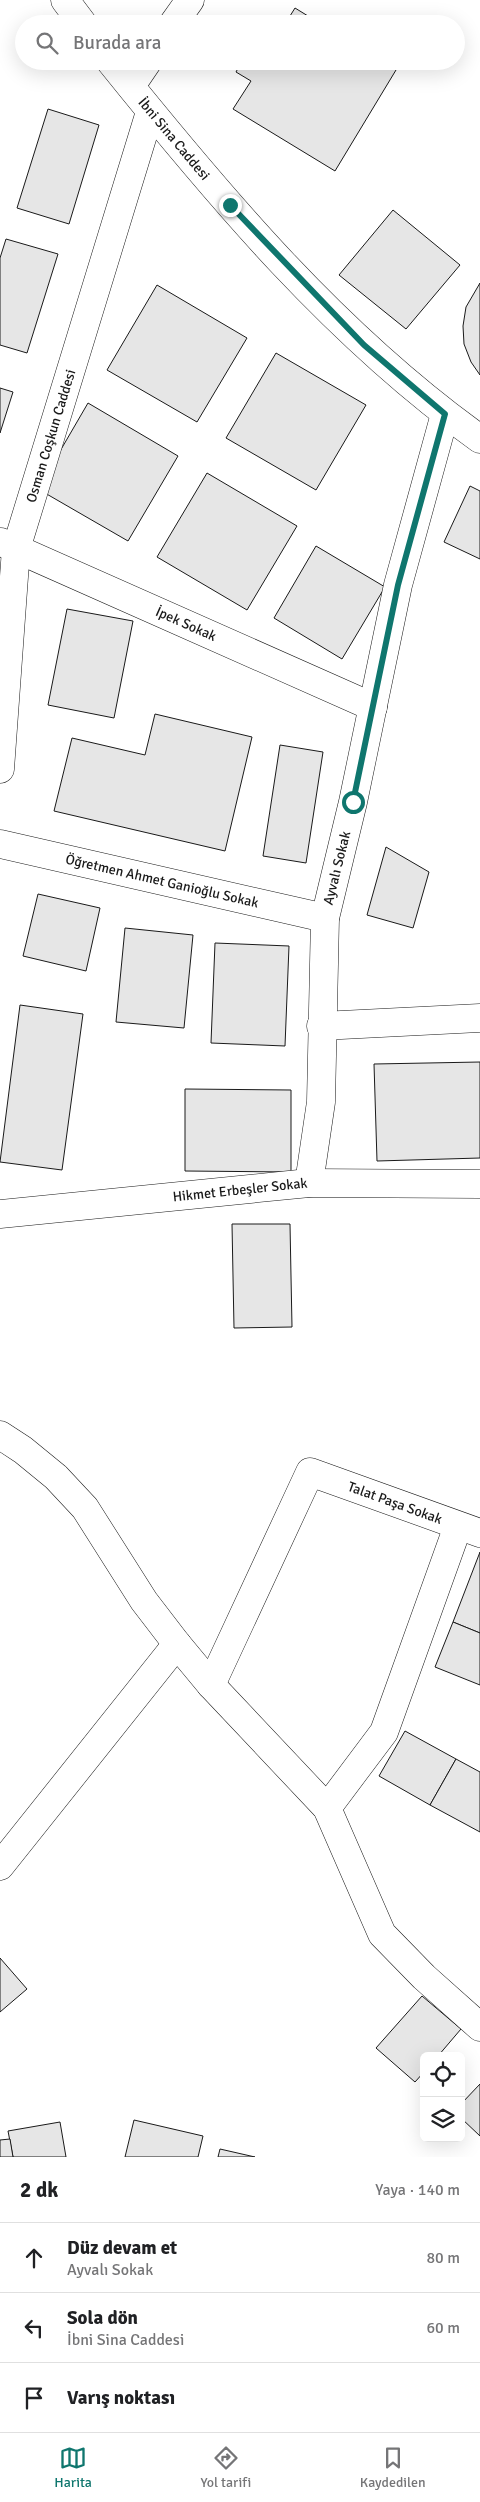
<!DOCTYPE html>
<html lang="tr">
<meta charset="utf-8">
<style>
:root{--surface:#fff;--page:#f6f6f6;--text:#202124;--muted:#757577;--line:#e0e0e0;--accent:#0f766e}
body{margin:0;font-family:Signika,sans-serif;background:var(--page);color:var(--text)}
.controls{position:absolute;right:15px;bottom:15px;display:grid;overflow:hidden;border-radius:8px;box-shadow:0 5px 20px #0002}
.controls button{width:45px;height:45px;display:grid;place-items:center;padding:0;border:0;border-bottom:1px solid var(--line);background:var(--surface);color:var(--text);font:25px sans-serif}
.stop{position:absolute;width:15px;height:15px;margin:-11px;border:4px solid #0f766e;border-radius:50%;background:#fff}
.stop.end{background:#0f766e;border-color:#fff;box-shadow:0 1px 5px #0008}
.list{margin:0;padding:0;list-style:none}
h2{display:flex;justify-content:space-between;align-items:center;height:65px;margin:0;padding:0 20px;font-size:21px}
h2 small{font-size:16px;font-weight:400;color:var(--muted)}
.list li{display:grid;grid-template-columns:32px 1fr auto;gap:15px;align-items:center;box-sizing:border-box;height:70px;padding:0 20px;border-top:1px solid var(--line)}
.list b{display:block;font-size:19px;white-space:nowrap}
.list p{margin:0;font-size:16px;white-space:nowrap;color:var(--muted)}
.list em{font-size:16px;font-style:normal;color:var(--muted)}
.icon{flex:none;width:28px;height:28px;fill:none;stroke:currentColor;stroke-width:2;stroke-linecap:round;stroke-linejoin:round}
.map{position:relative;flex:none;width:480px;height:2157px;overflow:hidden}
.search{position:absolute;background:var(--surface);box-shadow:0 5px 20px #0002;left:15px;right:15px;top:15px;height:55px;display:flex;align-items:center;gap:12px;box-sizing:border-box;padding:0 18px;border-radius:28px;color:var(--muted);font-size:19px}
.sheet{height:275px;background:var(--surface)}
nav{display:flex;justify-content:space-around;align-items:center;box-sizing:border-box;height:70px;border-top:1px solid var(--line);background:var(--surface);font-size:14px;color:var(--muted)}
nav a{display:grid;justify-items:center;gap:2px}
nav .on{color:var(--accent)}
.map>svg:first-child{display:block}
.building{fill:#e6e6e6;stroke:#1a1a1a}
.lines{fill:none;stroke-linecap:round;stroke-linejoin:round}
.minor-casing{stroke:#1a1a1a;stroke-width:29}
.minor{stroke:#fff;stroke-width:28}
.route{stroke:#0f766e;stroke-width:6}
.labels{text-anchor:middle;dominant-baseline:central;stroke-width:4;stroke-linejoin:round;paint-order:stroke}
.street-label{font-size:14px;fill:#1a1a1a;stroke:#fff}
</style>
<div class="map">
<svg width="480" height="2157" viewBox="0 0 480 2157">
<rect width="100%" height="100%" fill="#fff"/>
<g class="building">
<path d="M 295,8 L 321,24 L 285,24 Z"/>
<path d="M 242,61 L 383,61 L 396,70 L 335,171 L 233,109 L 251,81 L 236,72 Z"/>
<path d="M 48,109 L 99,125 L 69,224 L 17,208 Z"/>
<path d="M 393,210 L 460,265 L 406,329 L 339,275 Z"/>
<path d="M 6,239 L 58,254 L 27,353 L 0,345 L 0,258 Z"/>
<path d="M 480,283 L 480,375 L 471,362 L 464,344 L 463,326 L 466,307 Z"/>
<path d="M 157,285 L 247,338 L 197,422 L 107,370 Z"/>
<path d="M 276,353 L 366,405 L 316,490 L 226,438 Z"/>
<path d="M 0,388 L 13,392 L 0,433 Z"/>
<path d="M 88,403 L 178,456 L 128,541 L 38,489 Z"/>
<path d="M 207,473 L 297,526 L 247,610 L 157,557 Z"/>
<path d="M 470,486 L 480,491 L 480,559 L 444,542 Z"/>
<path d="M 316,546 L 385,587 L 342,659 L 274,618 Z"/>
<path d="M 67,609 L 133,621 L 114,718 L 48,705 Z"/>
<path d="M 155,714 L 252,737 L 225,851 L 54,811 L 72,738 L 145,755 Z"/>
<path d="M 280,745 L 323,752 L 306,863 L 263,856 Z"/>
<path d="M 386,847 L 429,872 L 413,928 L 367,915 Z"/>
<path d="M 38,894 L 100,908 L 86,971 L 23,956 Z"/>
<path d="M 125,928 L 193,935 L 184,1028 L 116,1022 Z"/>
<path d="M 215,943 L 289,946 L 285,1046 L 211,1043 Z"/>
<path d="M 20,1005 L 83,1014 L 62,1170 L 0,1162 Z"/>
<path d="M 480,1062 L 480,1158 L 377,1161 L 374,1064 Z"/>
<path d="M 185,1089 L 291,1090 L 291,1172 L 185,1171 Z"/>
<path d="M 232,1224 L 290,1224 L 292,1327 L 234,1328 Z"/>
<path d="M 480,1552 L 480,1633 L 453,1622 Z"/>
<path d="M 453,1622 L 480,1633 L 480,1685 L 435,1667 Z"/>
<path d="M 405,1731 L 456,1759 L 430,1805 L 379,1776 Z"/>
<path d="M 456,1759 L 480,1772 L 480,1832 L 430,1805 Z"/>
<path d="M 0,1958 L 27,1989 L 0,2012 Z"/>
<path d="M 422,1996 L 461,2029 L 438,2056 L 424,2056 L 424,2072 L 415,2082 L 376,2048 Z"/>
<path d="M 480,2084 L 480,2136 L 461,2118 L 461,2104 Z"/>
<path d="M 134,2120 L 203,2136 L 198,2157 L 125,2157 Z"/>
<path d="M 60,2122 L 66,2157 L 13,2157 L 8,2131 Z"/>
<path d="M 10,2139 L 13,2157 L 0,2157 L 0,2140 Z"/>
<path d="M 220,2149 L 255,2157 L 218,2157 Z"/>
</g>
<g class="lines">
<g class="minor-casing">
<g id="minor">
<path d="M 65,0 L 83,24"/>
<path d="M 173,24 L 190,0"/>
<path d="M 110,61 C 221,199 336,336 480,439"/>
<path d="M 131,86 L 148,61"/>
<path d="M 1,542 L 373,707"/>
<path d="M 0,769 L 16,549 L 150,112"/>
<path d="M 0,844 L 325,918"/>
<path d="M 321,1026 L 480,1018"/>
<path d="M 309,1183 L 321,1102 L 325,918 L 353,802 L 398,585 L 445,414"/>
<path d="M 0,1214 L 309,1183 L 480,1184"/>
<path d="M 0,1435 L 23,1450 L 56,1477 L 85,1508 L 144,1601 L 177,1644 L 211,1685 L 327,1808 L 382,1934 L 424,1977 L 480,2027"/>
<path d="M 211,1685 L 310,1472 L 480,1533"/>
<path d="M 327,1808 L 384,1732 L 458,1526"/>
<path d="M 0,1866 L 177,1644"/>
</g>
</g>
<use href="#minor" class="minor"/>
</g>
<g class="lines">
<path class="route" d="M 230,205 L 364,345 L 445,414 L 398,585 L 353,802"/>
</g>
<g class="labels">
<g class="street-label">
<text transform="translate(174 139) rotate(50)">İbni Sina Caddesi</text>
<text transform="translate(51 436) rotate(-73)">Osman Coşkun Caddesi</text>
<text transform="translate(186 624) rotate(24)">İpek Sokak</text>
<text transform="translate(337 868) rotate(-76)">Ayvalı Sokak</text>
<text transform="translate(162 881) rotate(13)">Öğretmen Ahmet Ganioğlu Sokak</text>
<text transform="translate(240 1190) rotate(-6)">Hikmet Erbeşler Sokak</text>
<text transform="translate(395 1503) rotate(20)">Talat Paşa Sokak</text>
</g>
</g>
</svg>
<div class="controls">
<button><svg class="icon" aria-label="locate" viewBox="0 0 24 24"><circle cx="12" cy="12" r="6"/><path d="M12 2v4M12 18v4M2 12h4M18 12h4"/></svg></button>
<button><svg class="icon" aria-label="layers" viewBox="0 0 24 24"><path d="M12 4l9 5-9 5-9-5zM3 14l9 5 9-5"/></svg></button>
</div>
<div class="stop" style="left:353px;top:802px"></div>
<div class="stop end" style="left:230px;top:205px"></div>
<div class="search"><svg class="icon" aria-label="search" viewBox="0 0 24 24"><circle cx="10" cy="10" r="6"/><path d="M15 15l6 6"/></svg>Burada ara</div>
</div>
<section class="sheet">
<h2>2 dk<small>Yaya · 140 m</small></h2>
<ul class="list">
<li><svg class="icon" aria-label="ahead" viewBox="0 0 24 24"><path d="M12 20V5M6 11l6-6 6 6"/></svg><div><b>Düz devam et</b><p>Ayvalı Sokak</p></div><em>80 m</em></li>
<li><svg class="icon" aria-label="left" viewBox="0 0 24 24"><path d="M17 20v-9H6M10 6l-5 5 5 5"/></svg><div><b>Sola dön</b><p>İbni Sina Caddesi</p></div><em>60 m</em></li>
<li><svg class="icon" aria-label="arrive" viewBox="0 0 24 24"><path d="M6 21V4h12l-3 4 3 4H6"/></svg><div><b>Varış noktası</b></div></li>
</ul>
</section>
<nav>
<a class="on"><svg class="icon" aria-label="map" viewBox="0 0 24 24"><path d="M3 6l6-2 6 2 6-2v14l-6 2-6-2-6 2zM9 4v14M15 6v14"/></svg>Harita</a>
<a><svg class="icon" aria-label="directions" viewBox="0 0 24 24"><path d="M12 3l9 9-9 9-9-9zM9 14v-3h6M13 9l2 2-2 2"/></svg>Yol tarifi</a>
<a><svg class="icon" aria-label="saved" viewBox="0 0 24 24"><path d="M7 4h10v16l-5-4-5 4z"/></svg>Kaydedilen</a>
</nav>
